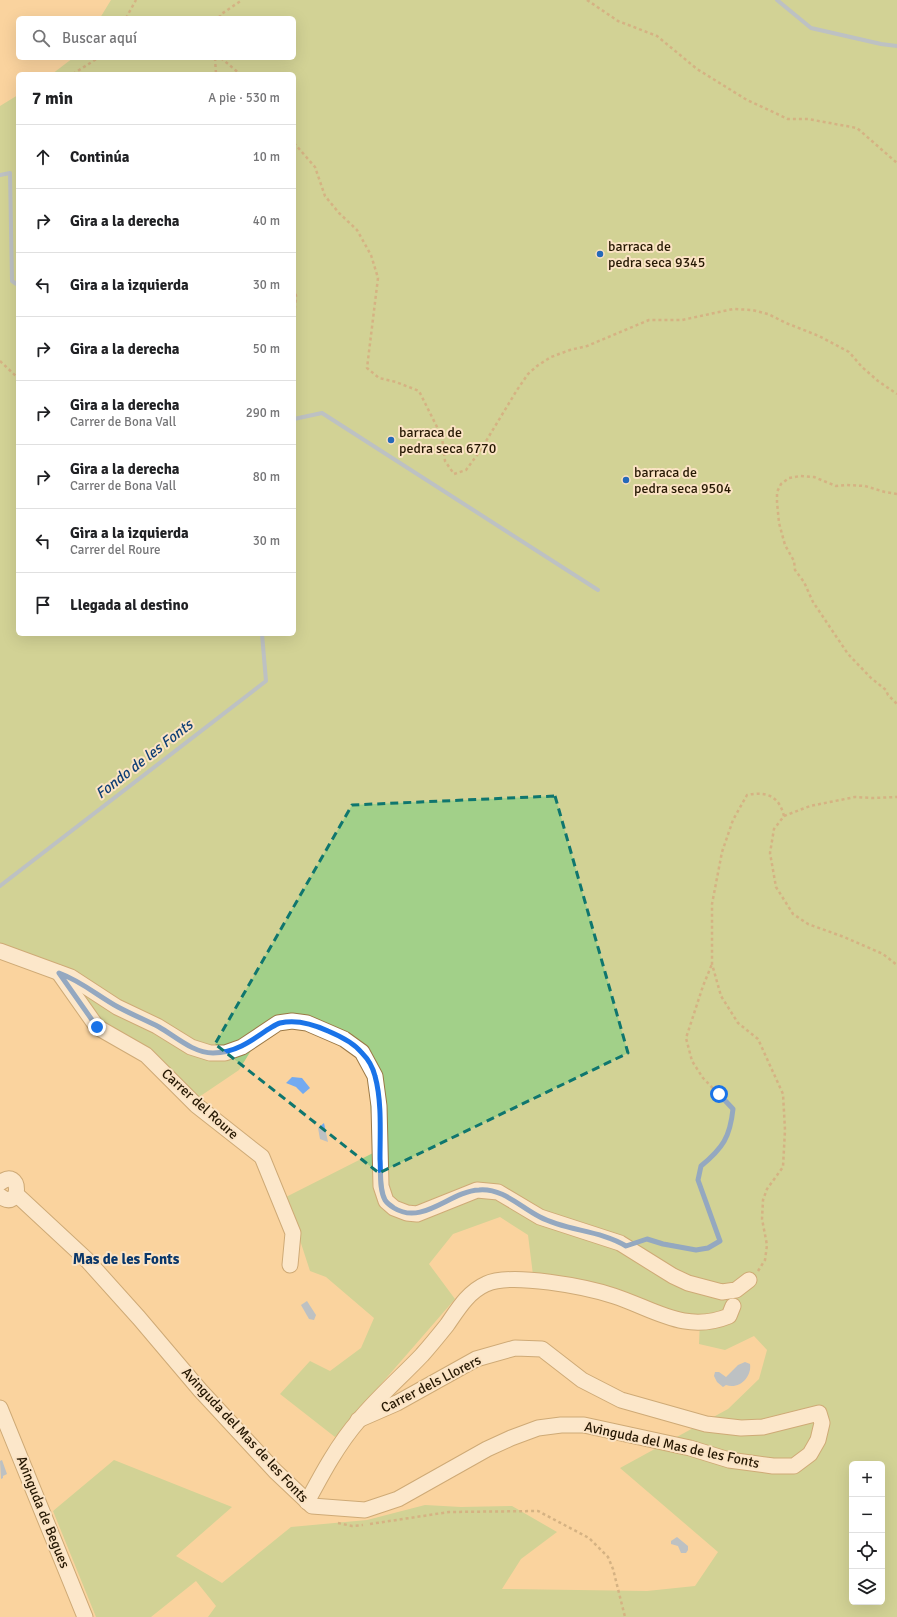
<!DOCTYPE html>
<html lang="es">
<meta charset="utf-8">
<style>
:root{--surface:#fff;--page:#f6f6f6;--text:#202124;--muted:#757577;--line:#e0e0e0}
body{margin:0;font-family:Signika,sans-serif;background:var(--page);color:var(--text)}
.controls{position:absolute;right:12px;bottom:12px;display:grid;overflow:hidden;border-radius:6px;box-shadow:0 4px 16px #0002}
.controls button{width:36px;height:36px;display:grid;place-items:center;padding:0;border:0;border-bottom:1px solid var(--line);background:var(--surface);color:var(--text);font:20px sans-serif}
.stop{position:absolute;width:12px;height:12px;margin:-9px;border:3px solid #1a73e8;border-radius:50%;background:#fff}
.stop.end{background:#1a73e8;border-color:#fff;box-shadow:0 1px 4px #0008}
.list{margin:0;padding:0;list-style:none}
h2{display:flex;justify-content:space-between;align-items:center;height:52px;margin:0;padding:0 16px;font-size:17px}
h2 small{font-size:13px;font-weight:400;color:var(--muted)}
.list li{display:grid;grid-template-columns:26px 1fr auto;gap:12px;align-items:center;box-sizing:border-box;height:64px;padding:0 16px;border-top:1px solid var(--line)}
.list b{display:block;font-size:15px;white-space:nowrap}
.list p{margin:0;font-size:13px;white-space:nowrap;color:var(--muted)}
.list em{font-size:13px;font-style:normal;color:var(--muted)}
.icon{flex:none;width:22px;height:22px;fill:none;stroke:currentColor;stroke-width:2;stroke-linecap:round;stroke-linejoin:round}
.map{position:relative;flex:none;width:897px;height:1617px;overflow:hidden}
.search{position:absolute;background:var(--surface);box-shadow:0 4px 16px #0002;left:16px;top:16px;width:280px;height:44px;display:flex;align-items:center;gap:10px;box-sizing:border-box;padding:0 14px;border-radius:6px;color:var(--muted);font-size:15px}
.panel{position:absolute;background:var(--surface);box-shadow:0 4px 16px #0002;left:16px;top:72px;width:280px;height:564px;border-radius:6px}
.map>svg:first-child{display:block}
.green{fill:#a2d089;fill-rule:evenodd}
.water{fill:#73aaf0}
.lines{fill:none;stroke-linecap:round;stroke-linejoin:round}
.stream{stroke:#73aaf0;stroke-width:4}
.street-casing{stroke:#9b7845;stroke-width:17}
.path{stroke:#a98b62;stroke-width:2.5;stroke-dasharray:3 3;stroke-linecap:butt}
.street{stroke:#fff;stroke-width:15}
.route{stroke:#1a73e8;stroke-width:5}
.marked{fill:none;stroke:#0f766e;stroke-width:3;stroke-dasharray:8 5;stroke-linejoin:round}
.poi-dot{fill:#2569ba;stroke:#fbe3c4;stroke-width:1.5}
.labels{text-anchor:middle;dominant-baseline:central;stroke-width:4;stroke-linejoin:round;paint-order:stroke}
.poi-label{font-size:14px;fill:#261803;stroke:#fbe3c4;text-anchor:start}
.street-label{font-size:14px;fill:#261803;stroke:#fbe3c4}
.water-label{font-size:15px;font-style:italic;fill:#0e3e75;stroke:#fbe3c4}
.neighbourhood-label{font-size:15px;font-weight:bold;fill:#093669;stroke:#fbe3c4}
</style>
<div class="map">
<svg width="897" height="1617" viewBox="0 0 897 1617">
<rect width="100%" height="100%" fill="#fad39e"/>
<path class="green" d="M 111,0 L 897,0 L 897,1617 L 208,1617 L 216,1606 L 196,1581 L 151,1617 L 96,1617 L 53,1511 L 114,1460 L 232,1507 L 176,1556 L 222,1583 L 291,1527 L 367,1520 L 425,1505 L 461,1507 L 512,1506 L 557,1532 L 521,1559 L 502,1589 L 647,1591 L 695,1586 L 718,1552 L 620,1468 L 728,1409 L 759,1379 L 767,1350 L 754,1336 L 725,1350 L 699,1344 L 700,1319 L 533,1275 L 528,1235 L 500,1217 L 453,1234 L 429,1264 L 455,1299 L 335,1437 L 280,1394 L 310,1361 L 330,1371 L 361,1348 L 374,1318 L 326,1277 L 310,1271 L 286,1197 L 373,1153 L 369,1077 L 353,1054 L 319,1033 L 282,1026 L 257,1041 L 239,1070 L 199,1097 L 149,1053 L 99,1024 L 70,970 L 6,945 L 0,956 L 0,106 L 18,95 L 18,634 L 294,634 L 294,74 L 52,74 L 73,58 L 294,58 L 294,18 L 100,18 ZM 852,1464 L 882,1464 L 882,1602 L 852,1602 Z"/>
<g class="water">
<path d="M 292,1077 L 302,1078 L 310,1088 L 303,1094 L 296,1087 L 286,1083 Z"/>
<path d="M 324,1123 L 328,1142 L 320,1139 L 318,1128 Z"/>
<path d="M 307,1301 L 316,1315 L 314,1320 L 309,1319 L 301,1305 Z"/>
<path d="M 745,1362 L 750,1364 C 752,1377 739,1390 726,1385 L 723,1387 L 717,1382 L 714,1376 L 715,1372 L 719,1372 L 726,1377 L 738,1365 Z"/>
<path d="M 2,1460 L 7,1474 L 3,1476 L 3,1478 L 1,1479 L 0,1461 Z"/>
<path d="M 677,1537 L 688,1546 L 688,1550 L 686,1553 L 681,1553 L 678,1546 L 671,1544 L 671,1541 Z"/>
</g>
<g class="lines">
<g class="stream">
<path d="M 777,0 L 811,28 L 881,44 L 897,46"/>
<path d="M 0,175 L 10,173 L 12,281 L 18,285"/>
<path d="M 294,419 L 322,413 L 598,590"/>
<path d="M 0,886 L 266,681 L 262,634"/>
</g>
<g class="street-casing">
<g id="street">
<path d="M 0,951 L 71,977 L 117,1007 L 157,1026 L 191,1047 L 210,1053 L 225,1053 L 242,1047 L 278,1023 L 292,1021 L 307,1023 L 344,1039 L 362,1052 L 375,1076 L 379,1106 L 381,1186 L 386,1201 L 394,1208 L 407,1213 L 417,1214 L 477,1190 L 498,1192 L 540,1217 L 620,1243 L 673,1276 L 688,1283 L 722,1292 L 736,1290 L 749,1280"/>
<path d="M 59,973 L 97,1027 L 146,1055 L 196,1105 L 262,1157 L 293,1233 L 290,1265"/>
<path d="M 0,1183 C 22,1165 22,1213 0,1196"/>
<path d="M 16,1194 L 86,1259 L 139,1318 L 200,1390 L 275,1471 L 312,1506 L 365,1510 L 398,1499 L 487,1449 L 511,1438 L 538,1428 L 561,1425 L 584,1425 L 690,1448 L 729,1460 L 773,1466 L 794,1466 L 810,1454 L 818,1440 L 822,1423 L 819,1413 L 763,1427 L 741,1428 L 706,1424 L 621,1400 L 582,1380 L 542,1349 L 515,1348 L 476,1359 L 397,1403 L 358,1420"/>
<path d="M 0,1408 L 85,1617"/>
<path d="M 307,1502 C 322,1474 338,1444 359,1420 C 378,1397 401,1377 422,1355 C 430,1346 439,1335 447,1325 C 458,1309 468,1292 486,1284 C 511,1272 587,1287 614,1296 C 654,1309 685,1334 729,1316 L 733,1306"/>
</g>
</g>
<g class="path">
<path d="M 587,0 L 618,21 L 657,36 L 697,69 L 747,100 L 788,119 L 808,119 L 857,128 L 897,163"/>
<path d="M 126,18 L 136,0"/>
<path d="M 220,18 L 220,15 L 242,0"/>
<path d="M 215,58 L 216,74"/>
<path d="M 221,58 L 240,74"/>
<path d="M 73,74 L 98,58"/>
<path d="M 294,143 L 315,167 L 325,196 L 339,213 L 357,230 L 371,255 L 378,278 L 367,368 L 379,378 L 396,382 L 419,391 L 442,437 L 445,461 L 454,474 L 466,470 L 480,451 L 517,390 L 528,374 L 537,366 L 551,357 L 570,350 L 587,346 L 649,320 L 682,320 L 733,309 L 752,310 L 768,314 L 786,323 L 819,336 L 849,352 L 862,367 L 878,381 L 897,394"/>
<path d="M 294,288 L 296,296 L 294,318"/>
<path d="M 0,361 L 18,378"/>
<path d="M 897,494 L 885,492 L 865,486 L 847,485 L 836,486 L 814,477 L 800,476 L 789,478 L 781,484 L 777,492 L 777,502 L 779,523 L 785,545 L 794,561 L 795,570 L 804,582 L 813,602 L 848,654 L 871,678 L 886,690 L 888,695 L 897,704"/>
<path d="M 784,816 L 810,806 L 855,797 L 872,798 L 897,797"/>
<path d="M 642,1241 L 647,1239 L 696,1250 L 708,1249 L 720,1241 L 698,1180 L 701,1166 C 722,1149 730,1136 733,1109 L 703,1078 L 692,1061 L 686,1038 L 703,986 L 712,964"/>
<path d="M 758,1271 L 765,1260 L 767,1245 L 762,1219 L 763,1200 L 767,1189 L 783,1167 L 785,1130 L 783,1094 L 758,1039 L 738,1023 L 721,996 L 712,964 L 712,904 L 722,852 L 733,820 L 747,795 C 767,791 779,796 784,816 L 774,829 L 770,853 L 776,887 L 793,914 L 808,924 L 844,937 L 883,954 L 897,965"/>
<path d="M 338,1523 L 352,1526 L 363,1525"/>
<path d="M 370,1524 L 449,1512 L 538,1511 L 589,1538 L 608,1557 L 613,1569 L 625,1617"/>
</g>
<use href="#street" class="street"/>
</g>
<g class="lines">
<path class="route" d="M 97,1027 L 59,973 C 81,981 98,996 118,1007 C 131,1014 145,1020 159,1027 C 175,1036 193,1053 213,1053 C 234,1053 250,1042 267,1030 C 271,1028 276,1024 280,1023 C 297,1019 313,1024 328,1031 C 340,1036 354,1043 362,1053 C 368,1059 373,1068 375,1076 C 382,1101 380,1133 380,1159 C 381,1172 379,1189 385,1200 C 387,1203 391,1206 394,1208 C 423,1226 450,1191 479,1190 C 503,1188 520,1207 540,1217 C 566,1231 600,1230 626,1246 L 647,1239 L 663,1244 L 696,1250 L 708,1248 L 720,1241 L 698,1180 L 701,1166 C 723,1148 730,1137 733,1109 L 719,1094"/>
</g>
<path d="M0 0H897V1617H0ZM 555,796 L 628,1053 L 379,1173 L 215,1044 L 352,805 Z" fill="#fad39e" fill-opacity=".55" fill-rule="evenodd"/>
<path class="marked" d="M 555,796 L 628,1053 L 379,1173 L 215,1044 L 352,805 Z"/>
<g class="poi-dot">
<circle cx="600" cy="254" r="4"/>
<circle cx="391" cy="440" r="4"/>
<circle cx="626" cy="480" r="4"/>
</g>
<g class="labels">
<g class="poi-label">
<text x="608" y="246">barraca de<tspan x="608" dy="16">pedra seca 9345</tspan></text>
<text x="399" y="432">barraca de<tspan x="399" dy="16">pedra seca 6770</tspan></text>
<text x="634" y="472">barraca de<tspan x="634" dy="16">pedra seca 9504</tspan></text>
</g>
<g class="street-label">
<text transform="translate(200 1104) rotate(42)">Carrer del Roure</text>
<text transform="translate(431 1384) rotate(-27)">Carrer dels Llorers</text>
<text transform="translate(245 1435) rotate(47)">Avinguda del Mas de les Fonts</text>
<text transform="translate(672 1445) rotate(12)">Avinguda del Mas de les Fonts</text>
<text transform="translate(43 1512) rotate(68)">Avinguda de Begues</text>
</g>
<g class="water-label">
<text transform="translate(144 759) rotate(-38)">Fondo de les Fonts</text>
</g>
<g class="neighbourhood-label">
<text x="126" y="1259">Mas de les Fonts</text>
</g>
</g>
</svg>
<div class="controls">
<button>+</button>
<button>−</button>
<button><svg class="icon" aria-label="locate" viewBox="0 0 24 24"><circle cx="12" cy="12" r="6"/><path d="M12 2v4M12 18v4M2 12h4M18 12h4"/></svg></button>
<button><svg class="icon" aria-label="layers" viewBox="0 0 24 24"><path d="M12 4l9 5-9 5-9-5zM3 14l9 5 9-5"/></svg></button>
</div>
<div class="stop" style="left:719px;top:1094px"></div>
<div class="stop end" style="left:97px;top:1027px"></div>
<div class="search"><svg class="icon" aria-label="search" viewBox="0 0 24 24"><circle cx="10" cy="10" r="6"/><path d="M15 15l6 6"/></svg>Buscar aquí</div>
<section class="panel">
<h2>7 min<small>A pie · 530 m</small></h2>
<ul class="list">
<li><svg class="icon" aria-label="ahead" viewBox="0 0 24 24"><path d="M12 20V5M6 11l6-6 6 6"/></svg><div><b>Continúa</b></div><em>10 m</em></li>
<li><svg class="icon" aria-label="right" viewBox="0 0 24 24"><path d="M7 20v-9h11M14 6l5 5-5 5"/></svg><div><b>Gira a la derecha</b></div><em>40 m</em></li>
<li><svg class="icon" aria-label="left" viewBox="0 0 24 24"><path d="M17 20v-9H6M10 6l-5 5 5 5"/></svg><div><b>Gira a la izquierda</b></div><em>30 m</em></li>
<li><svg class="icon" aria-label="right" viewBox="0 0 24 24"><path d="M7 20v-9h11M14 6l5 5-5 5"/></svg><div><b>Gira a la derecha</b></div><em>50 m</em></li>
<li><svg class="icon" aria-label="right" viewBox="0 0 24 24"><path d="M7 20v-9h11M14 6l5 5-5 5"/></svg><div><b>Gira a la derecha</b><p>Carrer de Bona Vall</p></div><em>290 m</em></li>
<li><svg class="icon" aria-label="right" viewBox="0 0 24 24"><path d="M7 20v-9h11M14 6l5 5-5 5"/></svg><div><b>Gira a la derecha</b><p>Carrer de Bona Vall</p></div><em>80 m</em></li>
<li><svg class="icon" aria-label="left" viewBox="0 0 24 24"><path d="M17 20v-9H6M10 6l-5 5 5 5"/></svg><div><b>Gira a la izquierda</b><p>Carrer del Roure</p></div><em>30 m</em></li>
<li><svg class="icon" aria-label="arrive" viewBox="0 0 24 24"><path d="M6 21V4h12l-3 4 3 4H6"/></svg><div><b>Llegada al destino</b></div></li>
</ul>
</section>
</div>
